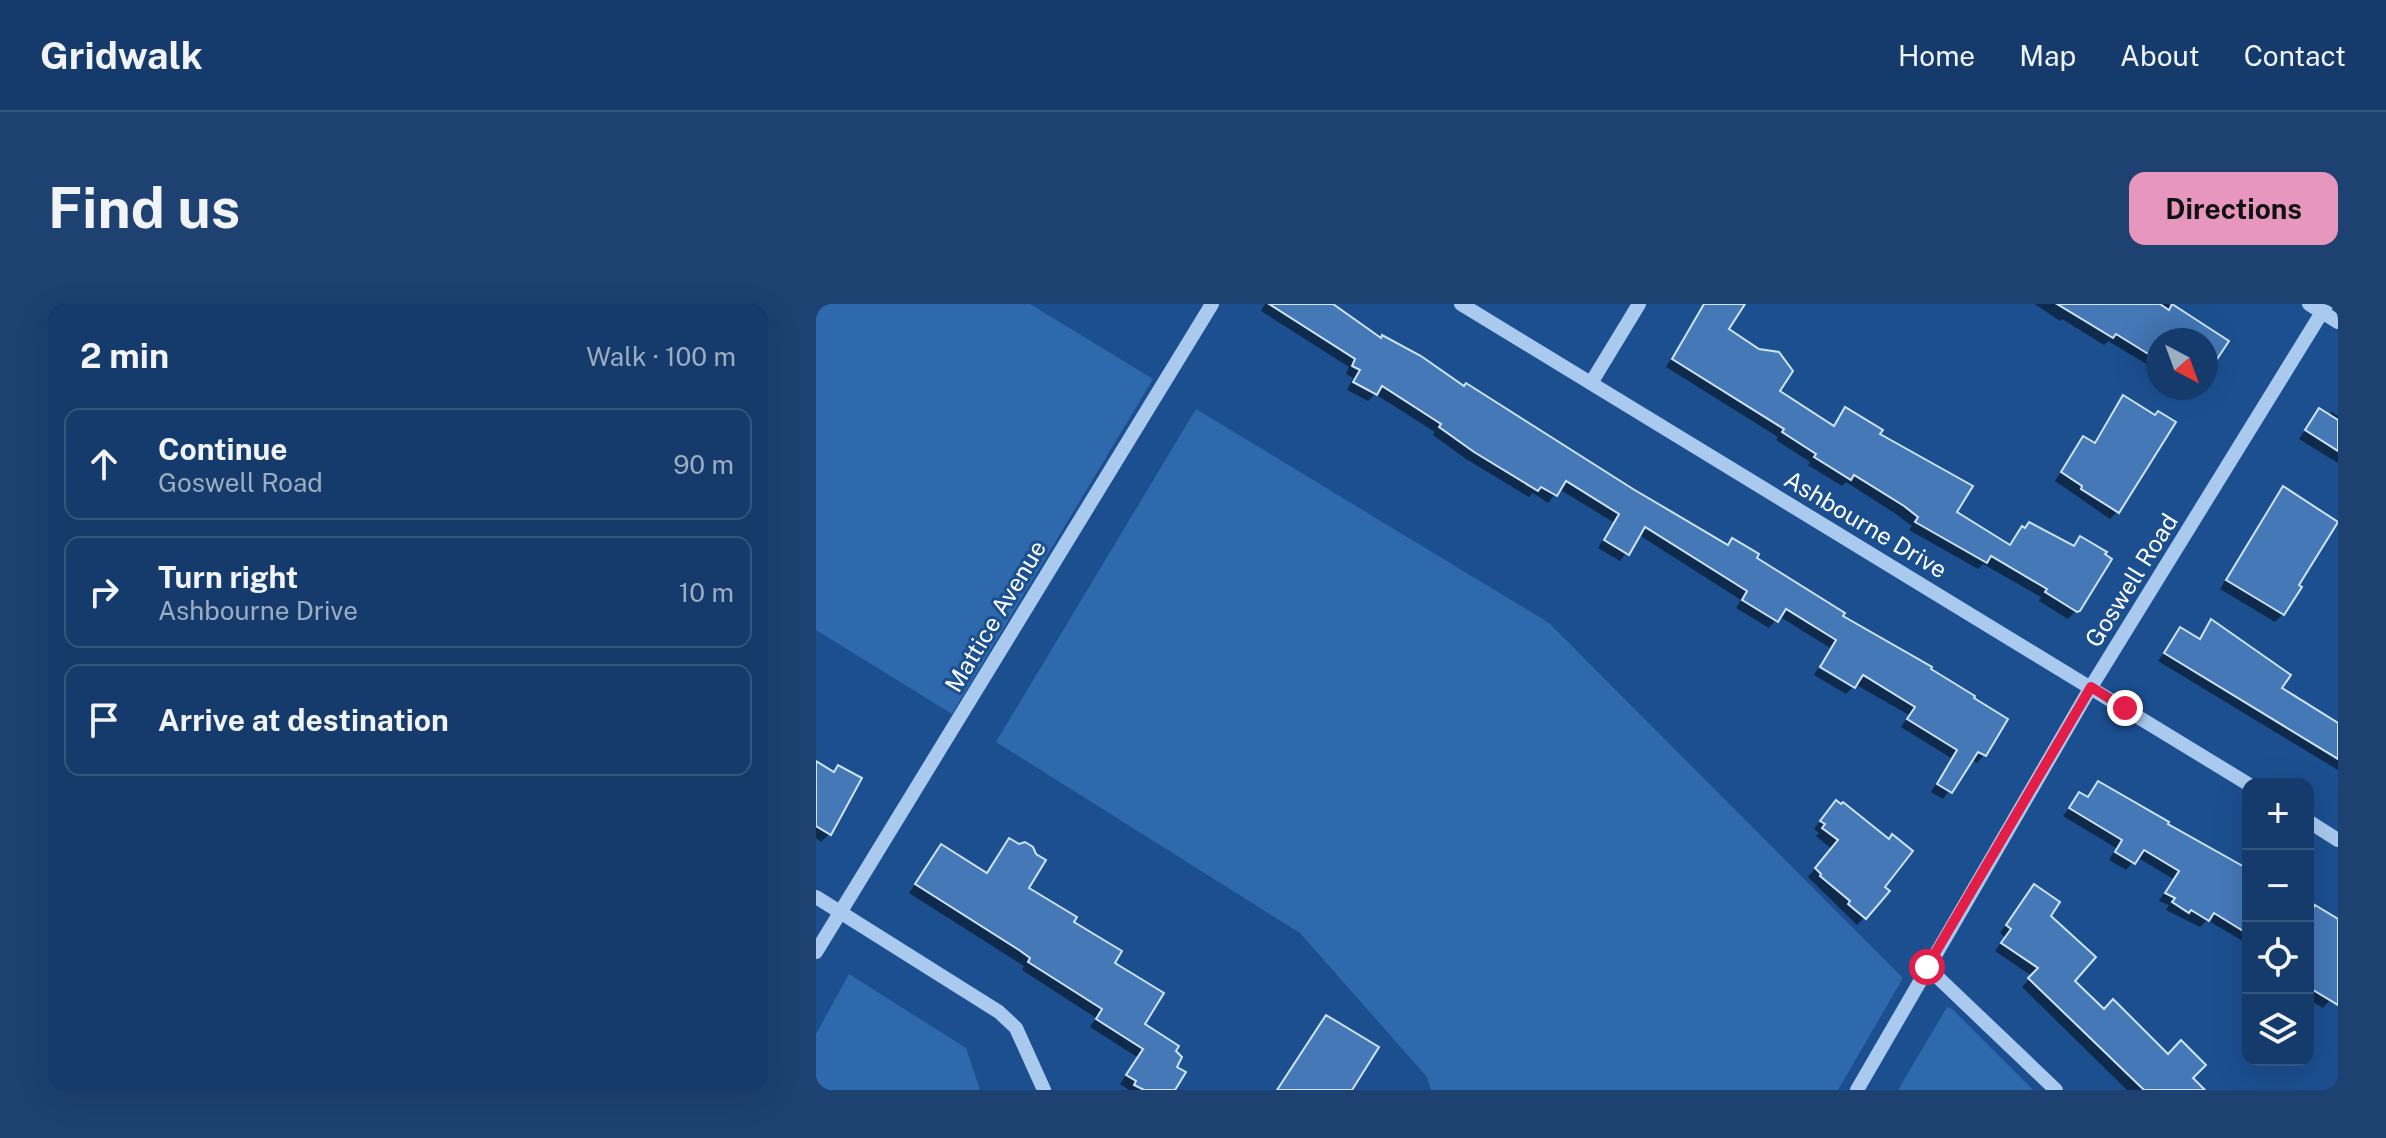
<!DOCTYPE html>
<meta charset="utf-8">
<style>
:root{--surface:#143b6b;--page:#1d4271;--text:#f1f3f6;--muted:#9dadc1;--line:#33557e;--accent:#e797bd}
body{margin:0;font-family:"Public Sans",sans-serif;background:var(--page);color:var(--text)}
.controls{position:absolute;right:24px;bottom:24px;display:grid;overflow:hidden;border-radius:16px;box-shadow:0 8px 32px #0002}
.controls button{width:72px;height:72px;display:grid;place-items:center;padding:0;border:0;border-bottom:2px solid var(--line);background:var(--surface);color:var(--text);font:40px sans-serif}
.compass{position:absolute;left:1330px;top:24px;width:72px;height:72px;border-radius:50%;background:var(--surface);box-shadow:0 8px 32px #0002;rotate:139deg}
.stop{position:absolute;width:24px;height:24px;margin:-18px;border:6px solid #e11d48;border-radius:50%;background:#fff}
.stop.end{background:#e11d48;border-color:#fff;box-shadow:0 2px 8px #0008}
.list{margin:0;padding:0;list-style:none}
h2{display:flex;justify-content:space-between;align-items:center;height:104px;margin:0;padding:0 32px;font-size:34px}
h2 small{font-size:26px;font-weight:400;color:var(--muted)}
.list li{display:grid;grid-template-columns:52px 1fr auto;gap:24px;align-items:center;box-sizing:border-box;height:112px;margin:0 16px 16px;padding:0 16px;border:2px solid var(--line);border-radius:16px}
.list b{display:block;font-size:30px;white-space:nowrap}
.list p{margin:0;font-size:26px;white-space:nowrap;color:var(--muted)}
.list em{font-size:26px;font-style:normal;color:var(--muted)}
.icon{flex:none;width:44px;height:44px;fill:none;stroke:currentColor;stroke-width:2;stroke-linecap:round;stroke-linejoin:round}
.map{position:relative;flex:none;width:1522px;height:786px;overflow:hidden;border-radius:16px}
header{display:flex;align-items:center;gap:48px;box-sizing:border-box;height:112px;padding:0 40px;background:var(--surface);border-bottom:2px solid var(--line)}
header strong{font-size:38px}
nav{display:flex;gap:44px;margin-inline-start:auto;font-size:28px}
.intro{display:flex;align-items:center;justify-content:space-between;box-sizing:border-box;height:192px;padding:0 48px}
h1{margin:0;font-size:56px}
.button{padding:20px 36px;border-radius:16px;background:var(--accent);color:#111;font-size:28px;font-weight:700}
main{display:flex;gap:48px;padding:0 48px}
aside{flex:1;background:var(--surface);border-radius:16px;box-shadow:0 8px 32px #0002}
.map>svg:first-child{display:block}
.green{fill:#2e69ad}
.shadow{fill:#0007}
.building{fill:#4478b7;stroke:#cfe3fa;stroke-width:2}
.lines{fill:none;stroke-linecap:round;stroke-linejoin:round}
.minor{stroke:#a9c9ee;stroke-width:14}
.route{stroke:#e11d48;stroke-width:10}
.labels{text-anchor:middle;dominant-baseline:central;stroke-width:6;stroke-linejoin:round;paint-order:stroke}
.street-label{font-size:24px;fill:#fff;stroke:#1b4f8f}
</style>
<header>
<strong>Gridwalk</strong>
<nav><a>Home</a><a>Map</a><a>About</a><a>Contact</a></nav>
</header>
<div class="intro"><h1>Find us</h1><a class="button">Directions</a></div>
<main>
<aside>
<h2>2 min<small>Walk · 100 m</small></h2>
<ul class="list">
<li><svg class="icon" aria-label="ahead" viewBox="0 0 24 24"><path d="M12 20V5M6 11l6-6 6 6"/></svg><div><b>Continue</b><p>Goswell Road</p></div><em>90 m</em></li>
<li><svg class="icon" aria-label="right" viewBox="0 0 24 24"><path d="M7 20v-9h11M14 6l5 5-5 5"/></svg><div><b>Turn right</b><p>Ashbourne Drive</p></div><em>10 m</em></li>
<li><svg class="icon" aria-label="arrive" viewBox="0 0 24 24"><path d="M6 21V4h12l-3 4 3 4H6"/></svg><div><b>Arrive at destination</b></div></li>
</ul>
</aside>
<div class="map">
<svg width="1522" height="786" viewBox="0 0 1522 786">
<rect width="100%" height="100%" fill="#1b4f8f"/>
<g class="green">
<path d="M 0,0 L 214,0 L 337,75 L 136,410 L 0,326 Z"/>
<path d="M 380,105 L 733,319 L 1087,674 L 1022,786 L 615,786 L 611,773 L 484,629 L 180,438 Z"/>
<path d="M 33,670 L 150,744 L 164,786 L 0,786 L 0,730 Z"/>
<path d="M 1131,703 L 1136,705 L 1217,786 L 1082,786 Z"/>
</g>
<g class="shadow">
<path d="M 449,0 L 505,0 L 910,242 L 916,236 L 938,255 L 1024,313 L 1168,451 L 1161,459 L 1155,455 L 1127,495 L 1115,488 L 1135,454 L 1085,423 L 1093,411 L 1004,360 L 1014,344 L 963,312 L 953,324 L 920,304 L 925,296 L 823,231 L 804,257 L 782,244 L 797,218 L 743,185 L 732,199 L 717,189 L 713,193 L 650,155 L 617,131 L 619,128 L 559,90 L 552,97 L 531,86 L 537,74 L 530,70 L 533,63 L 445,7 Z"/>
<path d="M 888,0 L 926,0 L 910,26 L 962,87 L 1016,123 L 1029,105 L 1061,131 L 1138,209 L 1192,242 L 1206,224 L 1256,243 L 1264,234 L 1293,255 L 1259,307 L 1252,315 L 1223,297 L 1225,293 L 1167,260 L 1162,265 L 1093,226 L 1096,222 L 1080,210 L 1030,178 L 1026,182 L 992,161 L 994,158 L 960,136 L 962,133 L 850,63 Z"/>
<path d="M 1219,0 L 1352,0 L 1410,38 L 1390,65 L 1390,36 L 1342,36 L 1342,67 L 1292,37 L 1288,41 L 1246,15 L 1244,17 Z"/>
<path d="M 1308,94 L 1302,207 L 1294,215 L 1239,177 L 1267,134 L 1277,140 L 1300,101 Z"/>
<path d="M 1503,106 L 1512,112 L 1516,108 L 1522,112 L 1522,159 L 1483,135 Z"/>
<path d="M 1468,184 L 1520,216 L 1480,282 L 1467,310 L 1459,318 L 1404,285 L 1460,192 Z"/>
<path d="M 1395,318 L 1463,385 L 1522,421 L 1522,466 L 1342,357 L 1365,325 L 1382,336 Z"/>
<path d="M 1002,364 L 1036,384 L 1030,390 L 998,371 Z"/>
<path d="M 0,460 L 16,469 L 22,463 L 43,475 L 13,530 L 5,538 L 0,534 Z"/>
<path d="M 1283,479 L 1349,521 L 1432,567 L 1432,640 L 1391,616 L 1384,623 L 1350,606 L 1353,601 L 1343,597 L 1357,575 L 1321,553 L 1310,566 L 1293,556 L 1300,544 L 1247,512 L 1264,490 L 1270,494 Z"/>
<path d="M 1013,506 L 1066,583 L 1049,613 L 1041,621 L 992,573 L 1016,545 L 1000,532 L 1003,529 L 998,525 Z"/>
<path d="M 193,537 L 210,585 L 256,618 L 297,660 L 326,721 L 359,763 L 357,786 L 313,786 L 304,780 L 321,753 L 274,723 L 280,714 L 206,666 L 208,662 L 93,589 L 125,543 L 169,570 Z"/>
<path d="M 1218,582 L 1233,612 L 1256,677 L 1288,708 L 1386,786 L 1311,786 L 1206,683 L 1216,672 L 1179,647 L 1189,633 L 1184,629 Z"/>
<path d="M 1499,603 L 1522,617 L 1522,702 L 1513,697 L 1507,704 L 1492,695 L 1492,606 L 1495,608 Z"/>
</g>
<g class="building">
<path d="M 453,0 L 517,0 L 565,34 L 566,31 L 605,52 L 648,82 L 650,79 L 817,185 L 912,241 L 916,234 L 943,250 L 941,254 L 1029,309 L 1027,312 L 1116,363 L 1115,365 L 1159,392 L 1158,394 L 1192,415 L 1170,452 L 1162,448 L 1136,489 L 1121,480 L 1141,446 L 1091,415 L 1099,403 L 1047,371 L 1039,384 L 1004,363 L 1020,336 L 970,305 L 962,318 L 926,296 L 931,287 L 829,223 L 813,251 L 788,236 L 803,210 L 750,177 L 741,192 L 725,183 L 722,187 L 658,148 L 623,123 L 625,120 L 566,82 L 561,91 L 537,78 L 544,66 L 536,62 L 539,55 Z"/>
<path d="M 888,0 L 929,0 L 913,25 L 943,45 L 963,48 L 977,67 L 964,87 L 1018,122 L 1029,103 L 1067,126 L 1064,130 L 1157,182 L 1141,208 L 1194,241 L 1206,222 L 1209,224 L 1213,218 L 1258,242 L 1264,232 L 1291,248 L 1289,250 L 1296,255 L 1264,307 L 1261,308 L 1229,288 L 1231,285 L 1175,252 L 1171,259 L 1099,218 L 1102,213 L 1088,202 L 1038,171 L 1035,176 L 998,153 L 1000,150 L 966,128 L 968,125 L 856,55 Z"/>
<path d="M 1241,0 L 1344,0 L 1353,6 L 1356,0 L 1413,37 L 1390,72 L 1390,36 L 1342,36 L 1342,56 L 1300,30 L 1297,34 Z"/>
<path d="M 1307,91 L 1339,111 L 1342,107 L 1360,118 L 1303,209 L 1265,185 L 1266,182 L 1245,168 L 1267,132 L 1279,139 Z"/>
<path d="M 1503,104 L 1522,116 L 1522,147 L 1489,126 Z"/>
<path d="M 1467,182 L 1522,218 L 1483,281 L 1486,283 L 1468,311 L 1410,276 Z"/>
<path d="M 1395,315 L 1475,371 L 1466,384 L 1522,419 L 1522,455 L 1348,349 L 1364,323 L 1384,335 Z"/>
<path d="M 0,457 L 18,468 L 22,461 L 46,474 L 15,531 L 0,522 Z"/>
<path d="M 1282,477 L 1353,518 L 1352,520 L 1432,565 L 1432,630 L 1398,609 L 1393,617 L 1375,606 L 1373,609 L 1356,598 L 1359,594 L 1349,589 L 1363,567 L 1328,546 L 1319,560 L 1299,548 L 1306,536 L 1253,504 L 1263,488 L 1272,493 Z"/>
<path d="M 1020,496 L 1025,500 L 1027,498 L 1073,535 L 1076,530 L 1097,547 L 1069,583 L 1074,587 L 1050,615 L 1032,600 L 1034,597 L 1004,572 L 1005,570 L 999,564 L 1022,536 L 1006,524 L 1009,520 L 1004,517 Z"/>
<path d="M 193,534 L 203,540 L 209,538 L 217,543 L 220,550 L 230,556 L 213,584 L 261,613 L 258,618 L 306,647 L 299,659 L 348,689 L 329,720 L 363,742 L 360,747 L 366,753 L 361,763 L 370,768 L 359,786 L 328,786 L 318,781 L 320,777 L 310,771 L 327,745 L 280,715 L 286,705 L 212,658 L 214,654 L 203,646 L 99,580 L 125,540 L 171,569 Z"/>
<path d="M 1218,580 L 1244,598 L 1235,612 L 1280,653 L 1259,677 L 1288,705 L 1297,695 L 1352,750 L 1365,736 L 1390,761 L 1377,774 L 1389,786 L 1328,786 L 1212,674 L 1222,664 L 1185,639 L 1195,625 L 1190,621 Z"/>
<path d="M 1499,601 L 1522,615 L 1522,701 L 1492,683 L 1492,613 Z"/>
<path d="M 510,711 L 563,743 L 536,786 L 461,786 Z"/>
</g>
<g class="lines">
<g class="minor">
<path d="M 645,0 L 1432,480"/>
<path d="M 1493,0 L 1522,18"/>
<path d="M 775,79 L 823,0"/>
<path d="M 1492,517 L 1522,536"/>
<path d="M 0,593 L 183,708 L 200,724 L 228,786"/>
<path d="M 0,648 L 396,0"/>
<path d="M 1111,663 L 1240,786"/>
<path d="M 1041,786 L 1275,383 L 1511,0"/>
</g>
</g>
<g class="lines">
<path class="route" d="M 1111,663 L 1275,383 L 1309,404"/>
</g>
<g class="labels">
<g class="street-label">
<text transform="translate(1050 220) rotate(31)">Ashbourne Drive</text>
<text transform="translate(1315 276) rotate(-58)">Goswell Road</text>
<text transform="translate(179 312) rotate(-59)">Mattice Avenue</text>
</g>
</g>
</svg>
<div class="controls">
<button>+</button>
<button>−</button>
<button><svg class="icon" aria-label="locate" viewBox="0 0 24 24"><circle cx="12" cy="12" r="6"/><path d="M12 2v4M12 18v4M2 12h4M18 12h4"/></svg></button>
<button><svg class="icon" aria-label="layers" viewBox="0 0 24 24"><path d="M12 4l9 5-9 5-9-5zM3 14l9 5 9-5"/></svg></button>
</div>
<svg class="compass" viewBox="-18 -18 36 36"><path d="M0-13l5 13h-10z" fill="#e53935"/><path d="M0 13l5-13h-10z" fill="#9dadc1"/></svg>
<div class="stop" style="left:1111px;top:663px"></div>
<div class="stop end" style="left:1309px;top:404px"></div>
</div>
</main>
